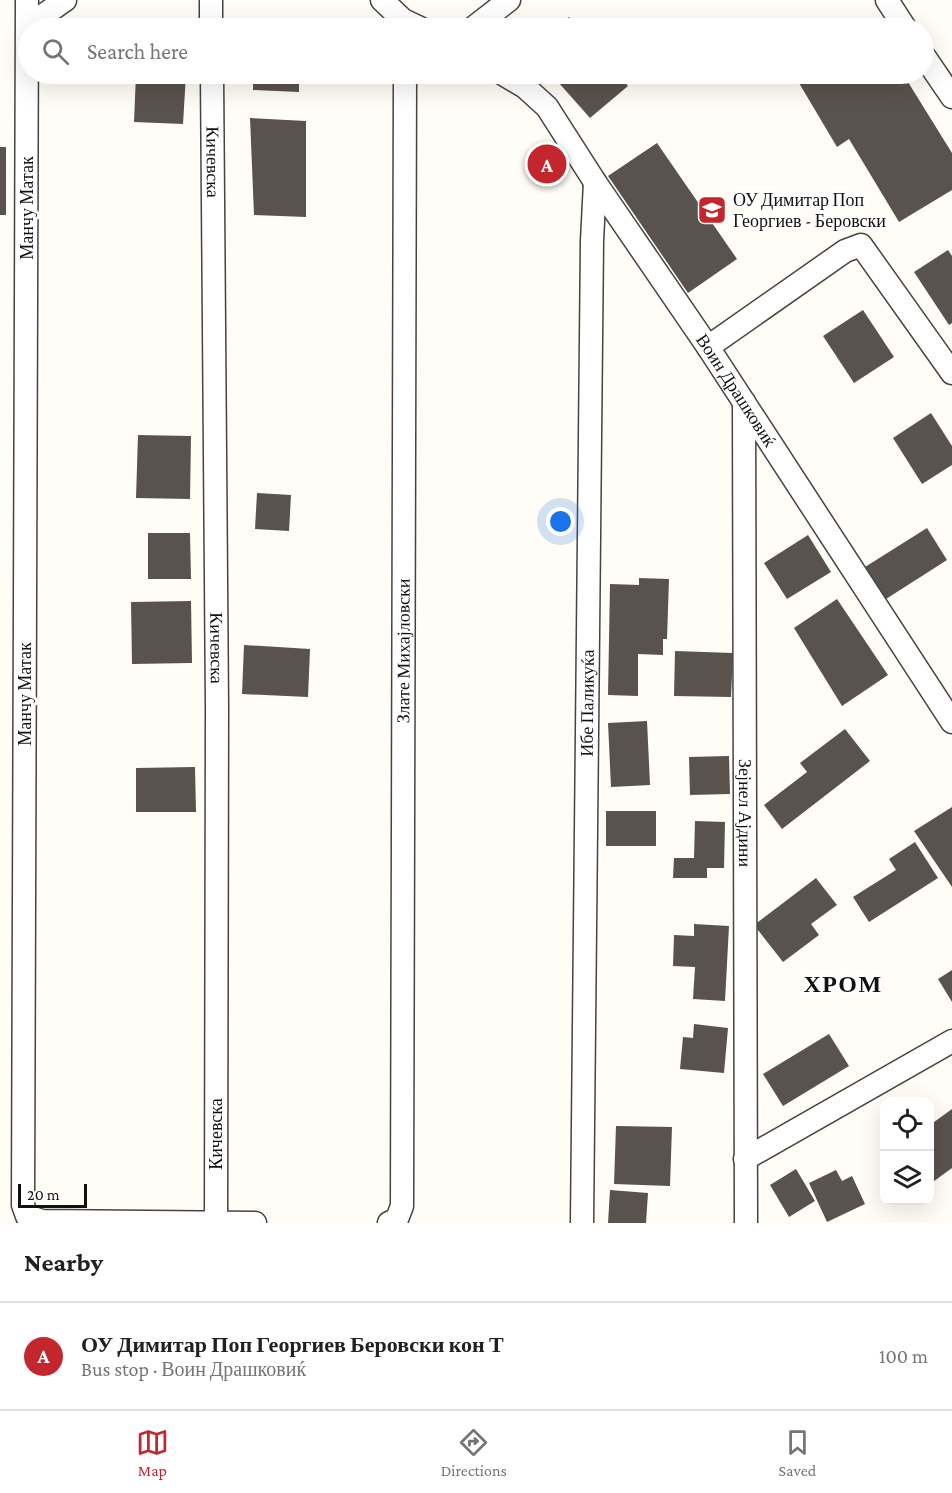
<!DOCTYPE html>
<meta charset="utf-8">
<style>
:root{--surface:#fff;--page:#f6f6f6;--text:#202124;--muted:#757577;--line:#e0e0e0;--accent:#c4262e}
body{margin:0;font-family:"Crimson Pro",serif;background:var(--page);color:var(--text)}
.controls{position:absolute;right:18px;bottom:18px;display:grid;overflow:hidden;border-radius:12px;box-shadow:0 6px 24px #0002}
.controls button{width:54px;height:54px;display:grid;place-items:center;padding:0;border:0;border-bottom:2px solid var(--line);background:var(--surface);color:var(--text);font:30px sans-serif}
.scale{position:absolute;left:18px;bottom:15px;width:69px;box-sizing:border-box;padding-left:6px;border:3px solid #111;border-top:0;font-size:16px;line-height:21px;white-space:nowrap;color:#111;-webkit-text-stroke:4px #fff;paint-order:stroke}
.you{position:absolute;left:561px;top:522px;width:21px;height:21px;margin:-15px;border:4px solid #fff;border-radius:50%;background:#1a73e8;box-shadow:0 0 0 9px #1a73e833}
.badge{display:grid;place-items:center;width:39px;height:39px;border-radius:50%;background:var(--accent);color:#fff;font-size:20px;font-weight:700}
.pin{position:absolute;translate:-50% -50%;border:3px solid #fff;box-shadow:0 2px 6px #0006}
.list{margin:0;padding:0;list-style:none}
h2{display:flex;justify-content:space-between;align-items:center;height:78px;margin:0;padding:0 24px;font-size:26px}
h2 small{font-size:20px;font-weight:400;color:var(--muted)}
.list li{display:grid;grid-template-columns:39px 1fr auto;gap:18px;align-items:center;box-sizing:border-box;height:108px;padding:0 24px;border-top:2px solid var(--line)}
.list b{display:block;font-size:22px;white-space:nowrap}
.list p{margin:0;font-size:20px;white-space:nowrap;color:var(--muted)}
.list em{font-size:20px;font-style:normal;color:var(--muted)}
.icon{flex:none;width:33px;height:33px;fill:none;stroke:currentColor;stroke-width:2;stroke-linecap:round;stroke-linejoin:round}
.map{position:relative;flex:none;width:952px;height:1223px;overflow:hidden}
.search{position:absolute;background:var(--surface);box-shadow:0 6px 24px #0002;left:18px;right:18px;top:18px;height:66px;display:flex;align-items:center;gap:15px;box-sizing:border-box;padding:0 21px;border-radius:33px;color:var(--muted);font-size:22px}
.sheet{height:186px;background:var(--surface)}
nav{display:flex;justify-content:space-around;align-items:center;box-sizing:border-box;height:84px;border-top:2px solid var(--line);background:var(--surface);font-size:16px;color:var(--muted)}
nav a{display:grid;justify-items:center;gap:3px}
nav .on{color:var(--accent)}
.map>svg:first-child{display:block}
.building{fill:#5a524d}
.lines{fill:none;stroke-linecap:round;stroke-linejoin:round}
.street-casing{stroke:#444;stroke-width:25}
.street{stroke:#fff;stroke-width:22}
.labels{text-anchor:middle;dominant-baseline:central;stroke-width:6;stroke-linejoin:round;paint-order:stroke}
.street-label{font-size:18px;fill:#111;stroke:#fff}
.poi-label{font-size:18px;fill:#111;stroke:#fff;text-anchor:start}
.district-label{font-size:24px;font-weight:bold;letter-spacing:1.5px;fill:#111;stroke:#fff}
</style>
<div class="map">
<svg width="952" height="1223" viewBox="0 0 952 1223">
<rect width="100%" height="100%" fill="#fffdf5"/>
<g class="building">
<path d="M 569,17 L 578,28 L 553,28 Z"/>
<path d="M 136,74 L 186,74 L 183,124 L 134,122 Z"/>
<path d="M 253,74 L 299,74 L 299,92 L 253,90 Z"/>
<path d="M 551,74 L 617,74 L 628,86 L 590,118 Z"/>
<path d="M 803,74 L 903,74 L 952,153 L 952,190 L 899,222 L 849,139 L 837,147 L 796,78 Z"/>
<path d="M 250,118 L 306,121 L 306,217 L 254,215 Z"/>
<path d="M 657,143 L 737,259 L 688,293 L 608,176 Z"/>
<rect x="0" y="147" width="6" height="68"/>
<path d="M 948,250 L 952,256 L 952,323 L 949,325 L 914,272 Z"/>
<path d="M 863,310 L 894,357 L 854,383 L 823,336 Z"/>
<path d="M 931,413 L 952,446 L 952,465 L 922,484 L 893,438 Z"/>
<path d="M 138,435 L 191,436 L 190,499 L 136,498 Z"/>
<path d="M 257,493 L 291,495 L 289,531 L 255,529 Z"/>
<path d="M 927,528 L 947,560 L 886,599 L 865,567 Z"/>
<path d="M 148,533 L 190,533 L 191,579 L 148,579 Z"/>
<path d="M 808,535 L 831,572 L 787,599 L 764,563 Z"/>
<path d="M 639,578 L 669,579 L 667,639 L 663,639 L 663,655 L 638,654 L 638,696 L 608,695 L 610,584 L 639,585 Z"/>
<path d="M 837,599 L 888,675 L 842,706 L 794,628 Z"/>
<path d="M 191,601 L 192,663 L 132,664 L 131,602 Z"/>
<path d="M 244,645 L 310,649 L 308,697 L 242,694 Z"/>
<path d="M 675,651 L 733,653 L 731,697 L 674,696 Z"/>
<path d="M 647,721 L 650,785 L 611,787 L 608,723 Z"/>
<path d="M 845,729 L 870,761 L 782,829 L 764,805 L 807,772 L 800,763 Z"/>
<path d="M 729,756 L 730,794 L 690,795 L 689,757 Z"/>
<path d="M 195,767 L 196,812 L 136,812 L 136,768 Z"/>
<path d="M 952,807 L 952,887 L 914,831 Z"/>
<rect x="606" y="811" width="50" height="35"/>
<path d="M 695,821 L 725,822 L 724,868 L 707,868 L 707,878 L 673,878 L 674,858 L 694,858 Z"/>
<path d="M 915,842 L 938,878 L 869,922 L 853,897 L 896,870 L 889,859 Z"/>
<path d="M 816,878 L 837,905 L 811,924 L 819,935 L 783,962 L 754,925 Z"/>
<path d="M 694,924 L 729,926 L 725,1001 L 693,999 L 695,967 L 673,966 L 674,935 L 694,936 Z"/>
<path d="M 952,970 L 952,1002 L 938,979 Z"/>
<path d="M 694,1024 L 728,1028 L 724,1073 L 680,1069 L 683,1037 L 693,1038 Z"/>
<path d="M 829,1034 L 849,1066 L 783,1106 L 763,1074 Z"/>
<path d="M 952,1109 L 952,1168 L 930,1184 L 930,1125 Z"/>
<path d="M 616,1126 L 672,1127 L 670,1186 L 614,1184 Z"/>
<path d="M 796,1169 L 815,1201 L 789,1217 L 770,1185 Z"/>
<path d="M 836,1170 L 842,1181 L 852,1176 L 865,1204 L 827,1222 L 809,1183 Z"/>
<path d="M 610,1190 L 648,1193 L 646,1223 L 608,1223 Z"/>
</g>
<g class="lines">
<g class="street-casing">
<g id="street">
<path d="M 27,0 L 23,1205 L 27,1216 L 42,1221 L 255,1223"/>
<path d="M 211,0 L 211,28"/>
<path d="M 382,0 L 403,20 L 420,28"/>
<path d="M 887,0 L 905,28"/>
<path d="M 28,26 L 65,0"/>
<path d="M 473,28 L 509,0"/>
<path d="M 924,56 L 952,97"/>
<path id="s1" d="M 212,74 L 217,707 L 216,1223"/>
<path id="s2" d="M 503,74 L 525,87 L 547,107 L 595,182 L 708,347 L 952,722"/>
<path d="M 708,347 L 845,251 L 861,245 L 952,373"/>
<path id="s3" d="M 744,402 L 746,1223"/>
<path d="M 745,1159 L 952,1041"/>
<path id="s4" d="M 389,1223 L 397,1219 L 402,1206 L 405,74"/>
<path id="s5" d="M 582,1223 L 592,241 L 595,182"/>
</g>
</g>
<use href="#street" class="street"/>
</g>
<defs>
<g id="school-square" transform="scale(1.5)"><rect x="-9" y="-9" width="18" height="18" rx="4" fill="#c4262e" stroke="#fff"/><path d="M0-5L7-2L0 1L-7-2ZM-4 1L0 2.5L4 1V4Q0 6-4 4Z" fill="#fff"/></g>
</defs>
<g fill-rule="evenodd">
<use href="#school-square" x="712" y="210"/>
</g>
<g class="labels">
<g class="street-label">
<text stroke="none"><textPath href="#s1" startOffset="88">Кичевска</textPath></text>
<text transform="translate(27 208) rotate(-90)">Манчу Матак</text>
<text stroke="none"><textPath href="#s2" startOffset="396">Воин Драшковиќ</textPath></text>
<text stroke="none"><textPath href="#s1" startOffset="574">Кичевска</textPath></text>
<text stroke="none"><textPath href="#s4" startOffset="578">Злате Михајловски</textPath></text>
<text transform="translate(25 694) rotate(-90)">Манчу Матак</text>
<text stroke="none"><textPath href="#s5" startOffset="520">Ибе Паликуќа</textPath></text>
<text stroke="none"><textPath href="#s3" startOffset="411">Зејнел Ајдини</textPath></text>
<text transform="translate(216 1134) rotate(-90)">Кичевска</text>
</g>
<g class="poi-label">
<text x="733" y="200">ОУ Димитар Поп<tspan x="733" dy="21">Георгиев - Беровски</tspan></text>
</g>
<g class="district-label">
<text x="843" y="983">ХРОМ</text>
</g>
</g>
</svg>
<div class="controls">
<button><svg class="icon" aria-label="locate" viewBox="0 0 24 24"><circle cx="12" cy="12" r="6"/><path d="M12 2v4M12 18v4M2 12h4M18 12h4"/></svg></button>
<button><svg class="icon" aria-label="layers" viewBox="0 0 24 24"><path d="M12 4l9 5-9 5-9-5zM3 14l9 5 9-5"/></svg></button>
</div>
<div class="scale">20 m</div>
<div class="you"></div>
<div class="pin badge" style="left:547px;top:164px">A</div>
<div class="search"><svg class="icon" aria-label="search" viewBox="0 0 24 24"><circle cx="10" cy="10" r="6"/><path d="M15 15l6 6"/></svg>Search here</div>
</div>
<section class="sheet">
<h2>Nearby<small></small></h2>
<ul class="list">
<li><span class="badge">A</span><div><b>ОУ Димитар Поп Георгиев Беровски кон Т</b><p>Bus stop · Воин Драшковиќ</p></div><em>100 m</em></li>
</ul>
</section>
<nav>
<a class="on"><svg class="icon" aria-label="map" viewBox="0 0 24 24"><path d="M3 6l6-2 6 2 6-2v14l-6 2-6-2-6 2zM9 4v14M15 6v14"/></svg>Map</a>
<a><svg class="icon" aria-label="directions" viewBox="0 0 24 24"><path d="M12 3l9 9-9 9-9-9zM9 14v-3h6M13 9l2 2-2 2"/></svg>Directions</a>
<a><svg class="icon" aria-label="saved" viewBox="0 0 24 24"><path d="M7 4h10v16l-5-4-5 4z"/></svg>Saved</a>
</nav>
